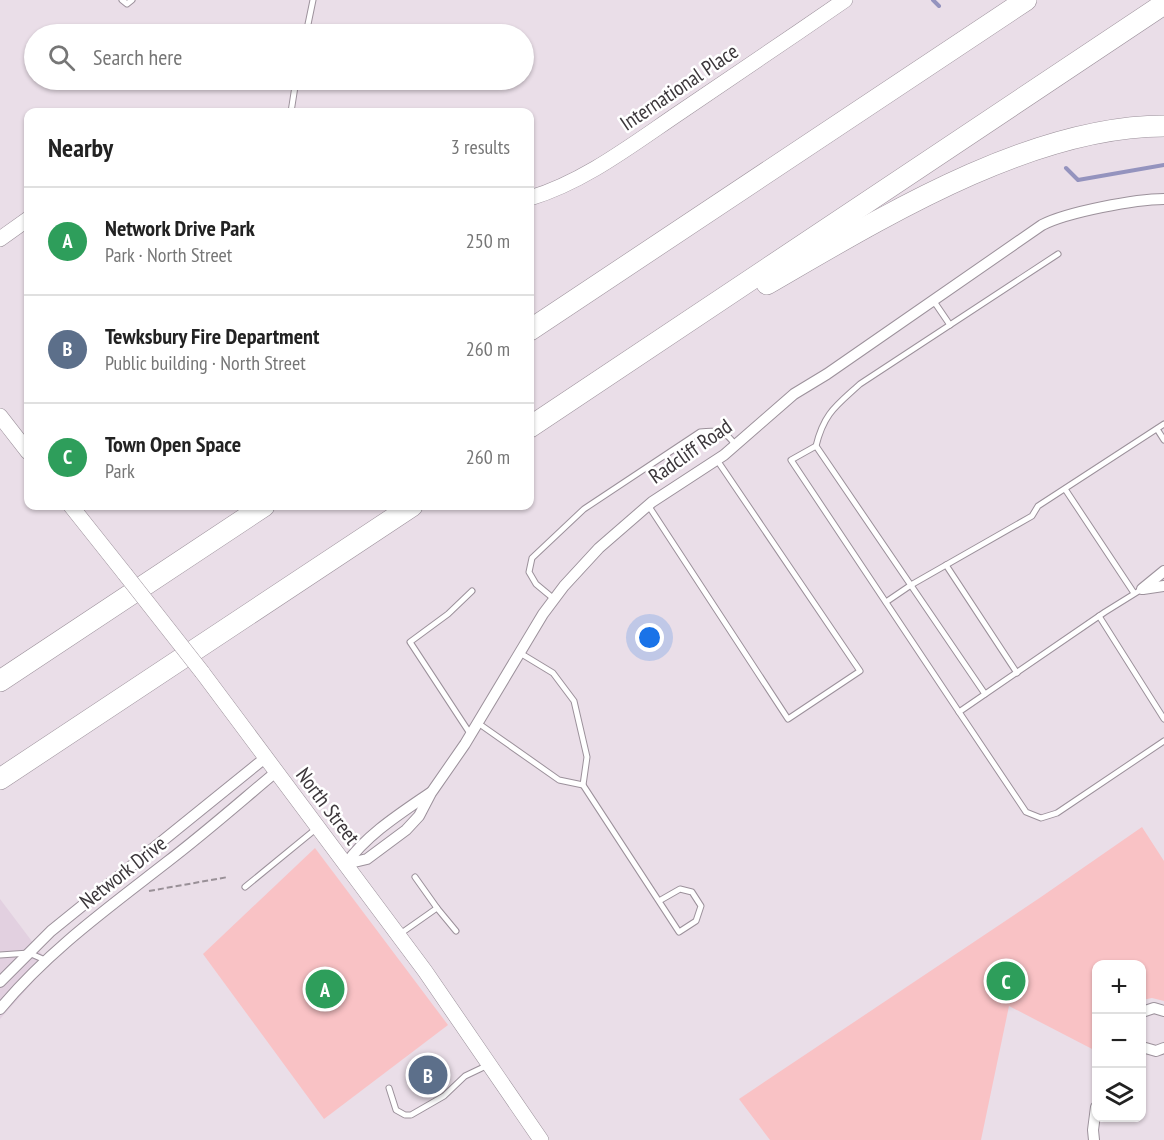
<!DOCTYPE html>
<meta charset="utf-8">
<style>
:root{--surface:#fff;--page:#f2f2f2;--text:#222;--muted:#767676;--line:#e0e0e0;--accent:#db2777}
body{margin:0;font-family:"PT Sans Narrow",sans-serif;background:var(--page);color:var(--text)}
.controls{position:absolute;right:18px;bottom:18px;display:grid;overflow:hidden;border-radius:12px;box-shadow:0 2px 4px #0004}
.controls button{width:54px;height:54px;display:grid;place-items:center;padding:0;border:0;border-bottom:2px solid var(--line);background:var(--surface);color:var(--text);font:30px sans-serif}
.you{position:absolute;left:650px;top:638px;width:21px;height:21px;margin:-15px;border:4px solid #fff;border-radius:50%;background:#1a73e8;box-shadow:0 0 0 9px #1a73e833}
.badge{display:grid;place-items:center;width:39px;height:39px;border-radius:50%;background:var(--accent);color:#fff;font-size:20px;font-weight:700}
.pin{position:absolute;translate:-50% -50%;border:3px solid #fff;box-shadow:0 2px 6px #0006}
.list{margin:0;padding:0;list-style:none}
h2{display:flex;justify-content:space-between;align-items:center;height:78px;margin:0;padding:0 24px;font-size:26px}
h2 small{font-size:20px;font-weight:400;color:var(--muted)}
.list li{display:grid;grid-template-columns:39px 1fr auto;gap:18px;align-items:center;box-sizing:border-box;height:108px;padding:0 24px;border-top:2px solid var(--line)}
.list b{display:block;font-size:22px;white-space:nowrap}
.list p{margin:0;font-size:20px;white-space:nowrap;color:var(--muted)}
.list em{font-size:20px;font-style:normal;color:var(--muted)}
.icon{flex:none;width:33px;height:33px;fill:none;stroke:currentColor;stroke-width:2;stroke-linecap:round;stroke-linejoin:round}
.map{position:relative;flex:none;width:1164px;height:1140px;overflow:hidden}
.search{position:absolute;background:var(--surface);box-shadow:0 2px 4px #0004;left:24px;top:24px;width:510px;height:66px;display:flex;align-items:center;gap:15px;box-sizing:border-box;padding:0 21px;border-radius:33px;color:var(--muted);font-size:22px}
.panel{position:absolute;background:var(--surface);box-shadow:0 2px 4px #0004;left:24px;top:108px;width:510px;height:402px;border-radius:12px}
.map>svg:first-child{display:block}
.built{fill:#e2d0e0}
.green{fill:#f9c2c5}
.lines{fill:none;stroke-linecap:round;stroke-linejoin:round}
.stream{stroke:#9493be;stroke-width:4}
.service-casing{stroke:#9c919b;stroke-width:7}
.minor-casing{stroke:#9c919b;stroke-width:12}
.secondary-casing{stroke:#9c919b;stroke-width:16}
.motorway-casing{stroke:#9c919b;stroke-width:22}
.path{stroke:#999097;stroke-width:2;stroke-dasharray:6 3;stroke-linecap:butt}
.service{stroke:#fff;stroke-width:5}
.minor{stroke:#fff;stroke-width:10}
.secondary{stroke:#fff;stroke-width:15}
.motorway{stroke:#fff;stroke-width:21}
.secondary-bridge-casing{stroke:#9c919b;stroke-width:16;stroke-linecap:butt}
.secondary-bridge{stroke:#fff;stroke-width:15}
.labels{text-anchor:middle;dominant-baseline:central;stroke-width:5;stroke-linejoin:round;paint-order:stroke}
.street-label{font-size:21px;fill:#3c373b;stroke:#fff}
</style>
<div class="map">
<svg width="1164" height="1140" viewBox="0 0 1164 1140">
<rect width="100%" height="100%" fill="#eadee8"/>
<path class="built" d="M 0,899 L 49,964 L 0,1019 Z"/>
<g class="green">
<path d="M 1142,827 L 1164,861 L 1164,1001 L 1152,998 L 1142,1000 L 1142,964 L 1096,964 L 1096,1051 L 1009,1006 L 981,1140 L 770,1140 L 739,1099 L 1041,897 Z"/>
<path d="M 315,848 L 448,1025 L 324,1119 L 203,954 Z"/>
</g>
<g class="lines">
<g class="stream">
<path d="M 933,0 L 939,6"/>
<path d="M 1066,168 L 1078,180 L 1164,165"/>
</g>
<g class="service-casing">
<g id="service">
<path d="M 122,0 L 127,4 L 132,0"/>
<path d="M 306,34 L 313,0"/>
<path d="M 291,112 L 296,80"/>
<path d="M 933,300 L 950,325"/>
<path d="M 1157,429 L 1164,440"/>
<path d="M 816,446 L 985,694"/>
<path d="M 1065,489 L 1134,593"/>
<path d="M 648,505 L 788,719 L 860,671 L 717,460"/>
<path d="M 946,565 L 1017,673"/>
<path d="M 1142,589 L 1105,612 L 959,712 L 1026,812 L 1041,818 L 1057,813 L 1164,741"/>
<path d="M 554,599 L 536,584 L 529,572 L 532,558 L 584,509 L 700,432 C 716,430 726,430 735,445"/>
<path d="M 886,602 L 911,585 L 1032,516 L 1038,506 L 1164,424"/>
<path d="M 1099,616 L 1164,719"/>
<path d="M 520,653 L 553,673 L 574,701 L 587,757 L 583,785 L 679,932 L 696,921 L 701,906 L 692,892 L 680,889 L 659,901"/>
<path d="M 959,712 L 791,460 L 816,446 C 824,413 836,406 860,384 L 1058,254"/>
<path d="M 478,723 L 559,780 L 583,785"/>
<path d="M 471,735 L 410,642 L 448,614 L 472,591"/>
<path d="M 245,887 L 317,828"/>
<path d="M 437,908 L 456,931"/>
<path d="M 400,934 L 437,908 L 415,877"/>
<path d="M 0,955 L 29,953 L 45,960"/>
<path d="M 389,1088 L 396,1110 L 405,1115 L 411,1115 L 444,1096 L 465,1076 L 486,1066"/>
</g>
</g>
<g class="minor-casing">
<g id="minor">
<path d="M 1142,589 L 1164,571"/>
<path d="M 1143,589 L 1164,586"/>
<path d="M 346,864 L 367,859 L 406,830 L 419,816 L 431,793 L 465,744 L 543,614 L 564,586 L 599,548 L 652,502 L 724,455 L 794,394 L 827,374 L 1042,225 C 1067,212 1136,199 1164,199"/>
<path d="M 346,864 C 366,835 401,813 430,793"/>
<path d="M 0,982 L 51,931 L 265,758"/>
<path d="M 0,1009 C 48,951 108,908 167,862 C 205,833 240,802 276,772"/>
<path d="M 1142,1012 L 1154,1008 L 1164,1011"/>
<path d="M 1142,1047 L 1156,1051 L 1164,1048"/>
<path d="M 1094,1140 L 1093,1130 L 1096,1107"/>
</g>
</g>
<g class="secondary-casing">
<g id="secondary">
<path d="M 530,198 C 584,182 633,144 679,113 C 735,75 790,38 845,0"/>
<path d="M 0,239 L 28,219"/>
<path d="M 0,416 L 28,452"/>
<path d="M 71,506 L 125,574"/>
<path d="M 202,672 L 425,971 L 541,1140"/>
</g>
</g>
<g class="motorway-casing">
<g id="motorway">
<path d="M 767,284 C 881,218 1030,126 1164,126"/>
<path d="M 530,330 L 1026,0"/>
<path d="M 530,427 L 1164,4"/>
<path d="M 0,681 L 264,506"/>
<path d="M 0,779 L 412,506"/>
</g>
</g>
<path class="path" d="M 149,891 L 228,877"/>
<use href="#service" class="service"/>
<use href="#minor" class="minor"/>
<use href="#secondary" class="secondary"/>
<use href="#motorway" class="motorway"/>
<g class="secondary-bridge-casing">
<path id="secondary-bridge" d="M 125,574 L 202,672"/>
</g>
<use href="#secondary-bridge" class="secondary-bridge"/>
</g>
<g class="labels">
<g class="street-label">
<text transform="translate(679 87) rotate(-34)">International Place</text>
<text transform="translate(690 451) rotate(-35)">Radcliff Road</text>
<text transform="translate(328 806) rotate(53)">North Street</text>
<text transform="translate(123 872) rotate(-38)">Network Drive</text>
</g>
</g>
</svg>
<div class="controls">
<button>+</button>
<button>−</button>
<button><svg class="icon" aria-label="layers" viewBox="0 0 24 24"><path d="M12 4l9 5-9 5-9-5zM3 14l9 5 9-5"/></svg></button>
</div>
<div class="you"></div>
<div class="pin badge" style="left:325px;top:989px;background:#2e9e5b">A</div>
<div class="pin badge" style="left:428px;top:1075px;background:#5c6f8a">B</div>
<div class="pin badge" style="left:1006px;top:981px;background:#2e9e5b">C</div>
<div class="search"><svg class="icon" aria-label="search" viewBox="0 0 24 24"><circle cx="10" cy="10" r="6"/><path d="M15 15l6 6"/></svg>Search here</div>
<section class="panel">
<h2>Nearby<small>3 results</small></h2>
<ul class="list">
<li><span class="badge" style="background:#2e9e5b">A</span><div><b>Network Drive Park</b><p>Park · North Street</p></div><em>250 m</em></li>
<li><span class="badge" style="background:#5c6f8a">B</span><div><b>Tewksbury Fire Department</b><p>Public building · North Street</p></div><em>260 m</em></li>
<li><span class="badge" style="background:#2e9e5b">C</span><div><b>Town Open Space</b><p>Park</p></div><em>260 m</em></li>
</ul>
</section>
</div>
